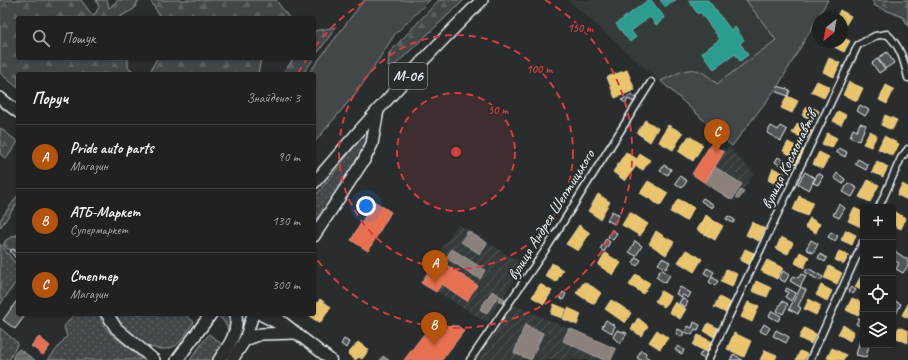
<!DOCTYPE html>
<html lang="uk">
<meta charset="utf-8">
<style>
:root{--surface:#202222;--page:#2d2f2f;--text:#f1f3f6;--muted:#a2a4a5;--line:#3d3f40;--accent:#b45309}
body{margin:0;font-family:Caveat,sans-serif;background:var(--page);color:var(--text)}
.controls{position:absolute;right:12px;bottom:12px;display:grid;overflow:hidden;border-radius:4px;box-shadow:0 1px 3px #0004}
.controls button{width:36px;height:36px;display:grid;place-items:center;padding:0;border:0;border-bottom:1px solid var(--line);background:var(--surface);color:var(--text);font:20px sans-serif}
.compass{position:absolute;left:812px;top:12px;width:36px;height:36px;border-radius:50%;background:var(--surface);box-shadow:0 1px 3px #0004;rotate:211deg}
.you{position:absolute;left:366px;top:206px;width:14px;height:14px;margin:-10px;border:3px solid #fff;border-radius:50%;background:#1a73e8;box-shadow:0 0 0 6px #1a73e833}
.badge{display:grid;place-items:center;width:26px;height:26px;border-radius:50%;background:var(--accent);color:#fff;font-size:13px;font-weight:700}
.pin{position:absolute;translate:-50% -33px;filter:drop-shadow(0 1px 2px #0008)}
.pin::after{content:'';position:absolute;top:21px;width:14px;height:12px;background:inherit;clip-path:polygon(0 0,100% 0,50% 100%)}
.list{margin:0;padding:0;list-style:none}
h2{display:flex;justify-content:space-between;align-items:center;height:52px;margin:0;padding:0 16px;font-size:17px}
h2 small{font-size:13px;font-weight:400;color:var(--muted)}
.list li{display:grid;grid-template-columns:26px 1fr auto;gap:12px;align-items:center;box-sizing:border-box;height:64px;padding:0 16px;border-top:1px solid var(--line)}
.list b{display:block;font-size:15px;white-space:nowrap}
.list p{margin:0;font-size:13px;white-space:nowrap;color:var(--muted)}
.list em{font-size:13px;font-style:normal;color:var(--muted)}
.icon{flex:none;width:22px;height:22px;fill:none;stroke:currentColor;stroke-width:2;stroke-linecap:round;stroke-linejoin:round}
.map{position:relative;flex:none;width:908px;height:360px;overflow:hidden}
.search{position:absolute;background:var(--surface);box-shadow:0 1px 3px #0004;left:16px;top:16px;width:300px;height:44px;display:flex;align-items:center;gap:10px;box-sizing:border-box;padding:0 14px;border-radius:4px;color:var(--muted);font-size:15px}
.panel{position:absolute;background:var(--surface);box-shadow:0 1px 3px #0004;left:16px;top:72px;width:300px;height:244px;border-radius:4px}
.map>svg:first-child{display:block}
.built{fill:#363a3b}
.industrial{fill:url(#industrial-furrows)}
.grass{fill:url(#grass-dots);stroke:#959ca0}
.forest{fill:url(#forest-firs);stroke:#959ca0}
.green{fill:#424648;stroke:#959ca0}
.water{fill:url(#water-rules);stroke:#989fa3}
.homes{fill:#e9c46a;stroke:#e9d295}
.shops{fill:#e76f51;stroke:#e79683}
.schools{fill:#2a9d8f;stroke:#63b6ae}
.industry{fill:#8a817c;stroke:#a6a3a1}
.building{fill:#535759;stroke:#e8f1f8}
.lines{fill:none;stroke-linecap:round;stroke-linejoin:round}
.street-casing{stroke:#e8f1f8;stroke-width:9}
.primary-casing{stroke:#e8f1f8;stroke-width:13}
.highway-casing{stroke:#e8f1f8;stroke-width:14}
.street{stroke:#2a2d2e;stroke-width:6}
.primary{stroke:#2a2d2e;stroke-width:10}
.highway{stroke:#2a2d2e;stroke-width:11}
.ring{fill:none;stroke:#d83c3d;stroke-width:2;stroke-dasharray:7 5}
.labels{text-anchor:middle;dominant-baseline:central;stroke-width:4;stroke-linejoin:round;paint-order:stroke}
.shield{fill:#2a2d2e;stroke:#afb6bb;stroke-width:1}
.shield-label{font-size:15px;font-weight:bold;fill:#e8f1f8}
.street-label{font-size:16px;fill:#e8f1f8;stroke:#2a2d2e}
.centre{fill:#d83c3d;stroke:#2a2d2e;stroke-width:2}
.ring-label{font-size:12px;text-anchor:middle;font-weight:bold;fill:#d83c3d;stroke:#2a2d2e;stroke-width:4;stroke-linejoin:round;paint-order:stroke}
</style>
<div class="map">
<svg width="908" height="360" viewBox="0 0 908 360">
<defs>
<pattern id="industrial-furrows" width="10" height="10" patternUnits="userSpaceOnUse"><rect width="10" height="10" fill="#363a3b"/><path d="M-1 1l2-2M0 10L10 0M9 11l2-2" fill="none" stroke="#535758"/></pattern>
<pattern id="grass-dots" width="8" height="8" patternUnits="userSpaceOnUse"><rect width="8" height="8" fill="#424648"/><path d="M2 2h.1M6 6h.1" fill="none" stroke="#5d6163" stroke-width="1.8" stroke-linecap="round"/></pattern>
<pattern id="forest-firs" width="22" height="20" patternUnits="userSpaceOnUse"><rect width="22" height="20" fill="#424648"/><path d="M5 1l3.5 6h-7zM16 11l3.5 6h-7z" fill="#5d6163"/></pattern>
<pattern id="water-rules" width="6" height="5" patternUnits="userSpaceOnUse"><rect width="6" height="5" fill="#63686b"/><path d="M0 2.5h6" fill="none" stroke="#797e81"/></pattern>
</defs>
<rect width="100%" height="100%" fill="#2a2d2e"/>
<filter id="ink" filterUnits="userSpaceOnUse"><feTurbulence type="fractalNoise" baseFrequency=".025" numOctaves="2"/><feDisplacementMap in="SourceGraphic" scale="8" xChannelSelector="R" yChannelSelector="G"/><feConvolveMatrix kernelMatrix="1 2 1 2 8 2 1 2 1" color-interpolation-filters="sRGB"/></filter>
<g filter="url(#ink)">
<path class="built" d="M 568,0 L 828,0 L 778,86 L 732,146 Z"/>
<g class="industrial">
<path d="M 711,144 L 724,152 L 728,147 L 754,173 L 735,202 L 692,174 Z"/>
<path d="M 458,224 L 524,265 L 487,323 L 421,281 Z"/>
<path d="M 514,305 L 616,349 L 611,360 L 477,360 Z"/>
</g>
<g class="grass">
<path d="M 369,128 L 368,141 L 363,154 L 314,228 L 314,198 Z"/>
<path d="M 18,195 L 18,202 L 0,228 L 0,220 Z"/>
<path d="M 0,244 L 18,266 L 18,279 L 0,305 Z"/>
<path d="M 74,314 L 99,314 C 104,336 128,343 141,360 L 48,360 L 67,336 L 64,327 Z"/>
<path d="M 115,314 L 184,314 L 194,322 C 188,329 183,341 175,346 C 152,358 125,333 115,314 Z"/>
<path d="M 215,314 L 231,314 L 229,338 C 228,325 225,321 215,314 Z"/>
<path d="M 0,328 L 18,343 L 9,360 L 0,360 Z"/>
<path d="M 209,334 L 224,346 L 215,360 L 190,360 Z"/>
</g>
<g class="forest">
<path d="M 0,0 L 81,0 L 92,15 L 95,14 L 99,7 L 96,0 L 107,0 L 109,8 L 118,0 L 139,0 L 134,9 L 118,18 L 18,18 L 18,58 L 128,58 L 128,67 L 137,74 L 18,74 L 18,88 L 0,73 Z"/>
<path d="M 150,0 L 276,0 L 289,18 L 161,18 Z"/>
<path d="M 439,0 L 464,0 L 395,65 L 388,67 L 389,53 Z"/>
<path d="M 872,0 L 908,0 L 908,26 L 903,17 L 875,6 Z"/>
<path d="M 336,27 L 314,58 L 314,31 Z"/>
<path d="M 157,58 L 261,58 L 258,74 L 149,74 Z"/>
<path d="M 294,58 L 314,58 L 303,74 L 282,74 Z"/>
<path d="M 0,128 L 18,142 L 6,159 L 0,154 Z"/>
<path d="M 18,234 L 18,250 L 7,249 L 3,245 L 6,240 Z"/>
</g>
<g class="green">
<path d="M 364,0 L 430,0 L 395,34 L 360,88 L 314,143 L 314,74 L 308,74 Z"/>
<path d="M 746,0 L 828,0 L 778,86 L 732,146 L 661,81 C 687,69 695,62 717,84 L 776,40 Z"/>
</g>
<path class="water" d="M 19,349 L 35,360 L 12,360 L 15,353 Z"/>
<g class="homes">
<path d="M 840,10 L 851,16 L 844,28 L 842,27 L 842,18 L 836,18 Z"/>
<path d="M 842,37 L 850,41 L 844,52 L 834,47 L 836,42 L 842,42 Z"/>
<path d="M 829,58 L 840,63 L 834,77 L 823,72 Z"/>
<path d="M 627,70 L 635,90 L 615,98 L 607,77 Z"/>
<path d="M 817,81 L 830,87 L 824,98 L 811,92 Z"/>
<path d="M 849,82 L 863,88 L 857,101 L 843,95 Z"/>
<path d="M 886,85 L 894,89 L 887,104 L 879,100 Z"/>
<path d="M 787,96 L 798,101 L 792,113 L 781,108 Z"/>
<path d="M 808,105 L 819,111 L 814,121 L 802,115 Z"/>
<path d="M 838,111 L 846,115 L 841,125 L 833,121 Z"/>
<path d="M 885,115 L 897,120 L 892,130 L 881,125 Z"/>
<path d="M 645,120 L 658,128 L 650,142 L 637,133 Z"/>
<path d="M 798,123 L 812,131 L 806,140 L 792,133 Z"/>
<path d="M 668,125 L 683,133 L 673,150 L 659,142 Z"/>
<path d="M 870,131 L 877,135 L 871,147 L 863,144 Z"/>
<path d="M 827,133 L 837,138 L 832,148 L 822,144 Z"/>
<path d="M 689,136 L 703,145 L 693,161 L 678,151 Z"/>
<path d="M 884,136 L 899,144 L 893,156 L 878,149 Z"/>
<path d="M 788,142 L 805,151 L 798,165 L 789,160 L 792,156 L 783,151 Z"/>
<path d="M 626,152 L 637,159 L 640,154 L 650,160 L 643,170 L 636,166 L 633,170 L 620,161 Z"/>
<path d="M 819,152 L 829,157 L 822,169 L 813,164 Z"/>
<path d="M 620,161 L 633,170 L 625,181 L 613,172 Z"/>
<path d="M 877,161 L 888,167 L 883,177 L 872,172 Z"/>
<path d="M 773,168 L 785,174 L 779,186 L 768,180 Z"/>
<path d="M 868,180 L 879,185 L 870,202 L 859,197 Z"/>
<path d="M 648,181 L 658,187 L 650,199 L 640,193 Z"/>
<path d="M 902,184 L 908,187 L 908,200 L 897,195 Z"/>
<path d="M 658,187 L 668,193 L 660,206 L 650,199 Z"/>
<path d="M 598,194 L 610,202 L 605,210 L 593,203 Z"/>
<path d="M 799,196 L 813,202 L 807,216 L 793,210 Z"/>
<path d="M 678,199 L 686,203 L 678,216 L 670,212 Z"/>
<path d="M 593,203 L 605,210 L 600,219 L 588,211 Z"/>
<path d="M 686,203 L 694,208 L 686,221 L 678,216 Z"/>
<path d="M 854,208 L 863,212 L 863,222 L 861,227 L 848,221 Z"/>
<path d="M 893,211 L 906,218 L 901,229 L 893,225 Z"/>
<path d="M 630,212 L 639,218 L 632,231 L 622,225 Z"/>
<path d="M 706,215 L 714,221 L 706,235 L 697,230 Z"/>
<path d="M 639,218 L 648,224 L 640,236 L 632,231 Z"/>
<path d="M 810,218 L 820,224 L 816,233 L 805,227 Z"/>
<path d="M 714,221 L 723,226 L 715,240 L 706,235 Z"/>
<path d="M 752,222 L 765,229 L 759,241 L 746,235 Z"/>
<path d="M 579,225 L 590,233 L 584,242 L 573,234 Z"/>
<path d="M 846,230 L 856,235 L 852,245 L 841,240 Z"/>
<path d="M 656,231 L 665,237 L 657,249 L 649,244 Z"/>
<path d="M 573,234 L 584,242 L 578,251 L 566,244 Z"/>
<path d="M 665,237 L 674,242 L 666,255 L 657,249 Z"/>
<path d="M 781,237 L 793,243 L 788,254 L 776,249 Z"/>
<path d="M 745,249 L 754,253 L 749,265 L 740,260 Z"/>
<path d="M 686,250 L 694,254 L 686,267 L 678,262 Z"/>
<path d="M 839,251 L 849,255 L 844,264 L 835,260 Z"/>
<path d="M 800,252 L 809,257 L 804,268 L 795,263 Z"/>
<path d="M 605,253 L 621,263 L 613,275 L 598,265 Z"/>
<path d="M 694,254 L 702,259 L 694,272 L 686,267 Z"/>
<path d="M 767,260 L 783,268 L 777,279 L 761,271 Z"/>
<path d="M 552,263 L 563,270 L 556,282 L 545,276 Z"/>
<path d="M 829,266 L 842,273 L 837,284 L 824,278 Z"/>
<path d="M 726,269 L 737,274 L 732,287 L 721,282 Z"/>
<path d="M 636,274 L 643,279 L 636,289 L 629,285 Z"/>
<path d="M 861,276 L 863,277 L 863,291 L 855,287 Z"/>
<path d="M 643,279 L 650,283 L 643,294 L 636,289 Z"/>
<path d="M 756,281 L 771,288 L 767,297 L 752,291 Z"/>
<path d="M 584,282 L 593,287 L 585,299 L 576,293 Z"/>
<path d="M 540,284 L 552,291 L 544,304 L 532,297 Z"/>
<path d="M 821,285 L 832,291 L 827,301 L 816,295 Z"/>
<path d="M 593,287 L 601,293 L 594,304 L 585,299 Z"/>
<path d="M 661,291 L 671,297 L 664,307 L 655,301 Z"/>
<path d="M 719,297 L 731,303 L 726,313 L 714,307 Z"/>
<path d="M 852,298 L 863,303 L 858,316 L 846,310 Z"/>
<path d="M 320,299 L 331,307 L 320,323 L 309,316 L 314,314 L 314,308 Z"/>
<path d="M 809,299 L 821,306 L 816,315 L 804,309 Z"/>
<path d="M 611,300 L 621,306 L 615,316 L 605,309 Z"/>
<path d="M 675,302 L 686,309 L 680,319 L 669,312 Z"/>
<path d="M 748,302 L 759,306 L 752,322 L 741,317 Z"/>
<path d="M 554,304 L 566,309 L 562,318 L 551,314 Z"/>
<path d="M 908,304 L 908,318 L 902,315 Z"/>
<path d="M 621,306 L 631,313 L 625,323 L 615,316 Z"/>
<path d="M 568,308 L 581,314 L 577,325 L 563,319 Z"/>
<path d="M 638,318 L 648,326 L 641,336 L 631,329 Z"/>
<path d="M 708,323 L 718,328 L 714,337 L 704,331 Z"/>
<path d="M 843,325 L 854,332 L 850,341 L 838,334 Z"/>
<path d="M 899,327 L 908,331 L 908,343 L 894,337 Z"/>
<path d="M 804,328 L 816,334 L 811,344 L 799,338 Z"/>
<path d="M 657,330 L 668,338 L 660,349 L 649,342 Z"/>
<path d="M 734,333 L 751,341 L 744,357 L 727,349 Z"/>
<path d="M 698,335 L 713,342 L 708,353 L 693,345 Z"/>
<path d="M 358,342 L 369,350 L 362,359 L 359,357 L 355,360 L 348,354 Z"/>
<path d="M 832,348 L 846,355 L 843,360 L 831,360 L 827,358 Z"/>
<path d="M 765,350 L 777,355 L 775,360 L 760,360 Z"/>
<path d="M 800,351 L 807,354 L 804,360 L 796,360 Z"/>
</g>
<g class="shops">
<path d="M 711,144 L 724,152 L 705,183 L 692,174 Z"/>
<path d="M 374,201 L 391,212 L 368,251 L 351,240 Z"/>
<path d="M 437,259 L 477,285 L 467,301 L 442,284 L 436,292 L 421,283 Z"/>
<path d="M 431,325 L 458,326 L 464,331 L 442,360 L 404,360 Z"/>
<path d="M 39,337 L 50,346 L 43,355 L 31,346 Z"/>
</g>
<g class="schools">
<path d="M 648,0 L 651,0 L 665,18 L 656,25 L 650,17 L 631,31 L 636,37 L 630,42 L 616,24 Z"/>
<path d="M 660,0 L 676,0 L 666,7 Z"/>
<path d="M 688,0 L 708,0 L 731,30 L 735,27 L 744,40 L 740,43 L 748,55 L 740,61 L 735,54 L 714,69 L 702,53 L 720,39 L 700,12 L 698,14 Z"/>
</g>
<g class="industry">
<path d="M 715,167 L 742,184 L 732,200 L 705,183 Z"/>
<path d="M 741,190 L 744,192 L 739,199 L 736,197 Z"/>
<path d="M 468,231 L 487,243 L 480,254 L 461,242 Z"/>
<path d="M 452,249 L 485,270 L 480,279 L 446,258 Z"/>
<path d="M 492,291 L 499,295 L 486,314 L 480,309 Z"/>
<path d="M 500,296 L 505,299 L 503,304 L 498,300 Z"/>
<path d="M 525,325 L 543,333 L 531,360 L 514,353 Z"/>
<path d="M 569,328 L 616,349 L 611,360 L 604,360 L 563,341 Z"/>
<path d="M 383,356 L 389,360 L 380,360 Z"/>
</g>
<g class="building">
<path d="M 887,52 L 894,63 L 885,69 L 878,58 Z"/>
<path d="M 877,59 L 885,69 L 879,73 L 872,63 Z"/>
<path d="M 778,86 L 790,90 L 788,96 L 777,92 Z"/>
<path d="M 631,95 L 636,98 L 634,102 L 628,99 L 626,103 L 621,100 Z"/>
<path d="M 860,105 L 869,110 L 865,116 L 857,111 Z"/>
<path d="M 860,123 L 866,125 L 859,141 L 850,137 L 853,129 L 857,131 Z"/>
<path d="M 771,126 L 778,130 L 780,126 L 787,130 L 781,141 L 767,133 Z"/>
<path d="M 839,148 L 847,152 L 845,157 L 836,152 Z"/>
<path d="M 778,157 L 784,161 L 781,166 L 775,162 Z"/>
<path d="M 858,159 L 868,165 L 866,170 L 855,164 Z"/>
<path d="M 664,165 L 671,169 L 668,175 L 660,171 Z"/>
<path d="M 805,172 L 815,178 L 809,190 L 798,184 Z"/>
<path d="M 818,173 L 823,176 L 818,185 L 813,183 Z"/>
<path d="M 837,173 L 845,179 L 843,184 L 834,178 Z"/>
<path d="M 680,176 L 687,181 L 682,188 L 675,183 Z"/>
<path d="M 848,183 L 857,188 L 852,197 L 843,192 Z"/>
<path d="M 703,198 L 714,205 L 712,208 L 701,201 Z"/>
<path d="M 839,204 L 845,208 L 839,218 L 833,215 Z"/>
<path d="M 612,211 L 619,215 L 614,224 L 607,220 Z"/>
<path d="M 728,216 L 735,220 L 733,223 L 726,219 Z"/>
<path d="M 612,230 L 617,233 L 613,240 L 608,237 Z"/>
<path d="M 831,232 L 838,236 L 835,241 L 828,237 Z"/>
<path d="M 606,239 L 610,242 L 604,252 L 600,249 Z"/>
<path d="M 811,240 L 818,244 L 813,253 L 806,249 Z"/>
<path d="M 635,241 L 642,246 L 636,256 L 629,252 Z"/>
<path d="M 13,249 L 18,253 L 18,261 L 10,251 Z"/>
<path d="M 893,250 L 908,260 L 908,266 L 903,273 L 896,269 L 899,263 L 893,260 Z"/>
<path d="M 820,254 L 827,258 L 825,262 L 818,258 Z"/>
<path d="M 636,257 L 641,260 L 637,266 L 633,263 Z"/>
<path d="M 662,258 L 670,262 L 666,269 L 658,264 Z"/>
<path d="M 707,268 L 714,272 L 711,277 L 704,273 Z"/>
<path d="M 808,268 L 823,277 L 820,281 L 805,272 Z"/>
<path d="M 661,269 L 670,275 L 665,283 L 656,277 Z"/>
<path d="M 783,271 L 789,275 L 785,282 L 779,279 Z"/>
<path d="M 801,274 L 806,276 L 800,287 L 790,281 L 793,276 L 798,278 Z"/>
<path d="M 712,277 L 718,281 L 715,286 L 709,282 Z"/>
<path d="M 680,287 L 691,293 L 688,298 L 683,295 L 681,297 L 676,294 Z"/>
<path d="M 801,287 L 806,290 L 798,306 L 801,308 L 798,314 L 789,309 Z"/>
<path d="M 851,287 L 856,290 L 853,294 L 848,291 Z"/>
<path d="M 787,288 L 796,293 L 791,301 L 785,297 L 788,292 L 785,291 Z"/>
<path d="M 563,292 L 566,294 L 563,300 L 560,298 Z"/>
<path d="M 682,298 L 688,302 L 685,307 L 679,303 Z"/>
<path d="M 18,299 L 18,314 L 26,314 L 15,329 L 3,320 Z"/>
<path d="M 782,301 L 788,304 L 783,314 L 777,311 Z"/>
<path d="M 895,301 L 901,304 L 896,314 L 893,312 Z"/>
<path d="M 772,311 L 781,316 L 778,321 L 769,316 Z"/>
<path d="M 859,318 L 863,321 L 863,328 L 856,324 Z"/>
<path d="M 606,320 L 615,326 L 612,333 L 602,327 Z"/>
<path d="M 694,322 L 700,325 L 698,330 L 695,329 L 692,335 L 685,332 L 688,326 L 692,328 Z"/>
<path d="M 764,324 L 770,328 L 766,334 L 760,331 Z"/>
<path d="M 678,329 L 684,332 L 682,337 L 676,334 Z"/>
<path d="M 617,330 L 627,333 L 620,344 L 613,337 Z"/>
<path d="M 776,330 L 789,337 L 786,343 L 773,336 Z"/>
<path d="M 344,339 L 349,342 L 346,348 L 341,344 Z"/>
<path d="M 860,340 L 863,341 L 863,345 L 869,345 L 866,357 L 856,355 Z"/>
<path d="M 678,346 L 684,350 L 682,354 L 675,350 Z"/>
<path d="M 641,350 L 646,353 L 645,356 L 652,360 L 640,360 L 637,358 Z"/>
<path d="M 703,350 L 707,353 L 704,359 L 699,356 Z"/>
<path d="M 734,354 L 742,360 L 730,360 Z"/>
</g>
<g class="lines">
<g class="street-casing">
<g id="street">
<path d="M 879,207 L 901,158 L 908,149"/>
<path d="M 470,360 L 548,246 L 651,82"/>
<path d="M 708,360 L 858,45 L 875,36 L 887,34 C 901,47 904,61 908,78"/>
<path d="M 810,360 L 863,242"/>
</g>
</g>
<g class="primary-casing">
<path id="primary" d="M 259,314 L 296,333 L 331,360"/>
</g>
<g class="highway-casing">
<g id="highway">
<path d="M 0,98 L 18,112"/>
<path d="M 314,183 C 368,120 423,58 482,0"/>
<path d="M 314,236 L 364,160 L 372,144 L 378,110"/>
<path d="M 107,314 L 116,328 L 154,360"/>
<path d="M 272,314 L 296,333"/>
<path d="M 245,340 L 261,334 L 296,333"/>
<path d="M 177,360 L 211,314"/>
<path d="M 219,360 C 230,344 238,334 236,314"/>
<path d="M 232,360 L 245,340 L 253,314"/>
</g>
</g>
<use href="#street" class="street"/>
<use href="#primary" class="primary"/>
<use href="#highway" class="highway"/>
</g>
</g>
<circle cx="456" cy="152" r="59" fill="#d83c3d" fill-opacity=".12"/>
<g class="ring">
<circle cx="456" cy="152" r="59"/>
<circle cx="456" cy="152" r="117"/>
<path d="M298 73A176 176 0 0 1 307 59M315 47A176 176 0 0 1 367 0M545 0A176 176 0 1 1 315 257"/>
</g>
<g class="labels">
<rect class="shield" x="389" y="63" width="38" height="26" rx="3"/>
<g class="shield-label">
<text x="408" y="76">М-06</text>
</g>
<g class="street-label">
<text transform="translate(789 160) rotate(-64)">вулиця Космонавтів</text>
<text transform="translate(551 215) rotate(-58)">вулиця Андрея Шептицького</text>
</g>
</g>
<circle cx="456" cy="152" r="6" class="centre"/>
<g class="ring-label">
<text x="580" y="32">150 m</text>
<text x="539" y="73">100 m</text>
<text x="498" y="114">50 m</text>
</g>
</svg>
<div class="controls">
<button>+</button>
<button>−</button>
<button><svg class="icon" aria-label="locate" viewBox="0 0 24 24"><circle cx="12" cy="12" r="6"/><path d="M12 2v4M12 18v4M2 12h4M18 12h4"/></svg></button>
<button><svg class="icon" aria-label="layers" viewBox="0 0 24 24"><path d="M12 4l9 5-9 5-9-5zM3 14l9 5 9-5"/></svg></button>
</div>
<svg class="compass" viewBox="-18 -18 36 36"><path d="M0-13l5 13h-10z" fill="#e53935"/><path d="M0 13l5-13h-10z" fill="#a2a4a5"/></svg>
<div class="you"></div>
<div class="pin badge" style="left:435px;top:283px">A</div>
<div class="pin badge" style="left:434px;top:345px">B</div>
<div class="pin badge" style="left:717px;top:152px">C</div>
<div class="search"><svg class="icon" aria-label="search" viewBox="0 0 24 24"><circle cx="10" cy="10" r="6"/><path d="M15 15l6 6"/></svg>Пошук</div>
<section class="panel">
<h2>Поруч<small>Знайдено: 3</small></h2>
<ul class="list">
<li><span class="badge">A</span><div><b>Pride auto parts</b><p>Магазин</p></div><em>90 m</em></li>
<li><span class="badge">B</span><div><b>ATБ-Маркет</b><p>Супермаркет</p></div><em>130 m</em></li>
<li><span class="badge">C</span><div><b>Стептер</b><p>Магазин</p></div><em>300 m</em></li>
</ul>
</section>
</div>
